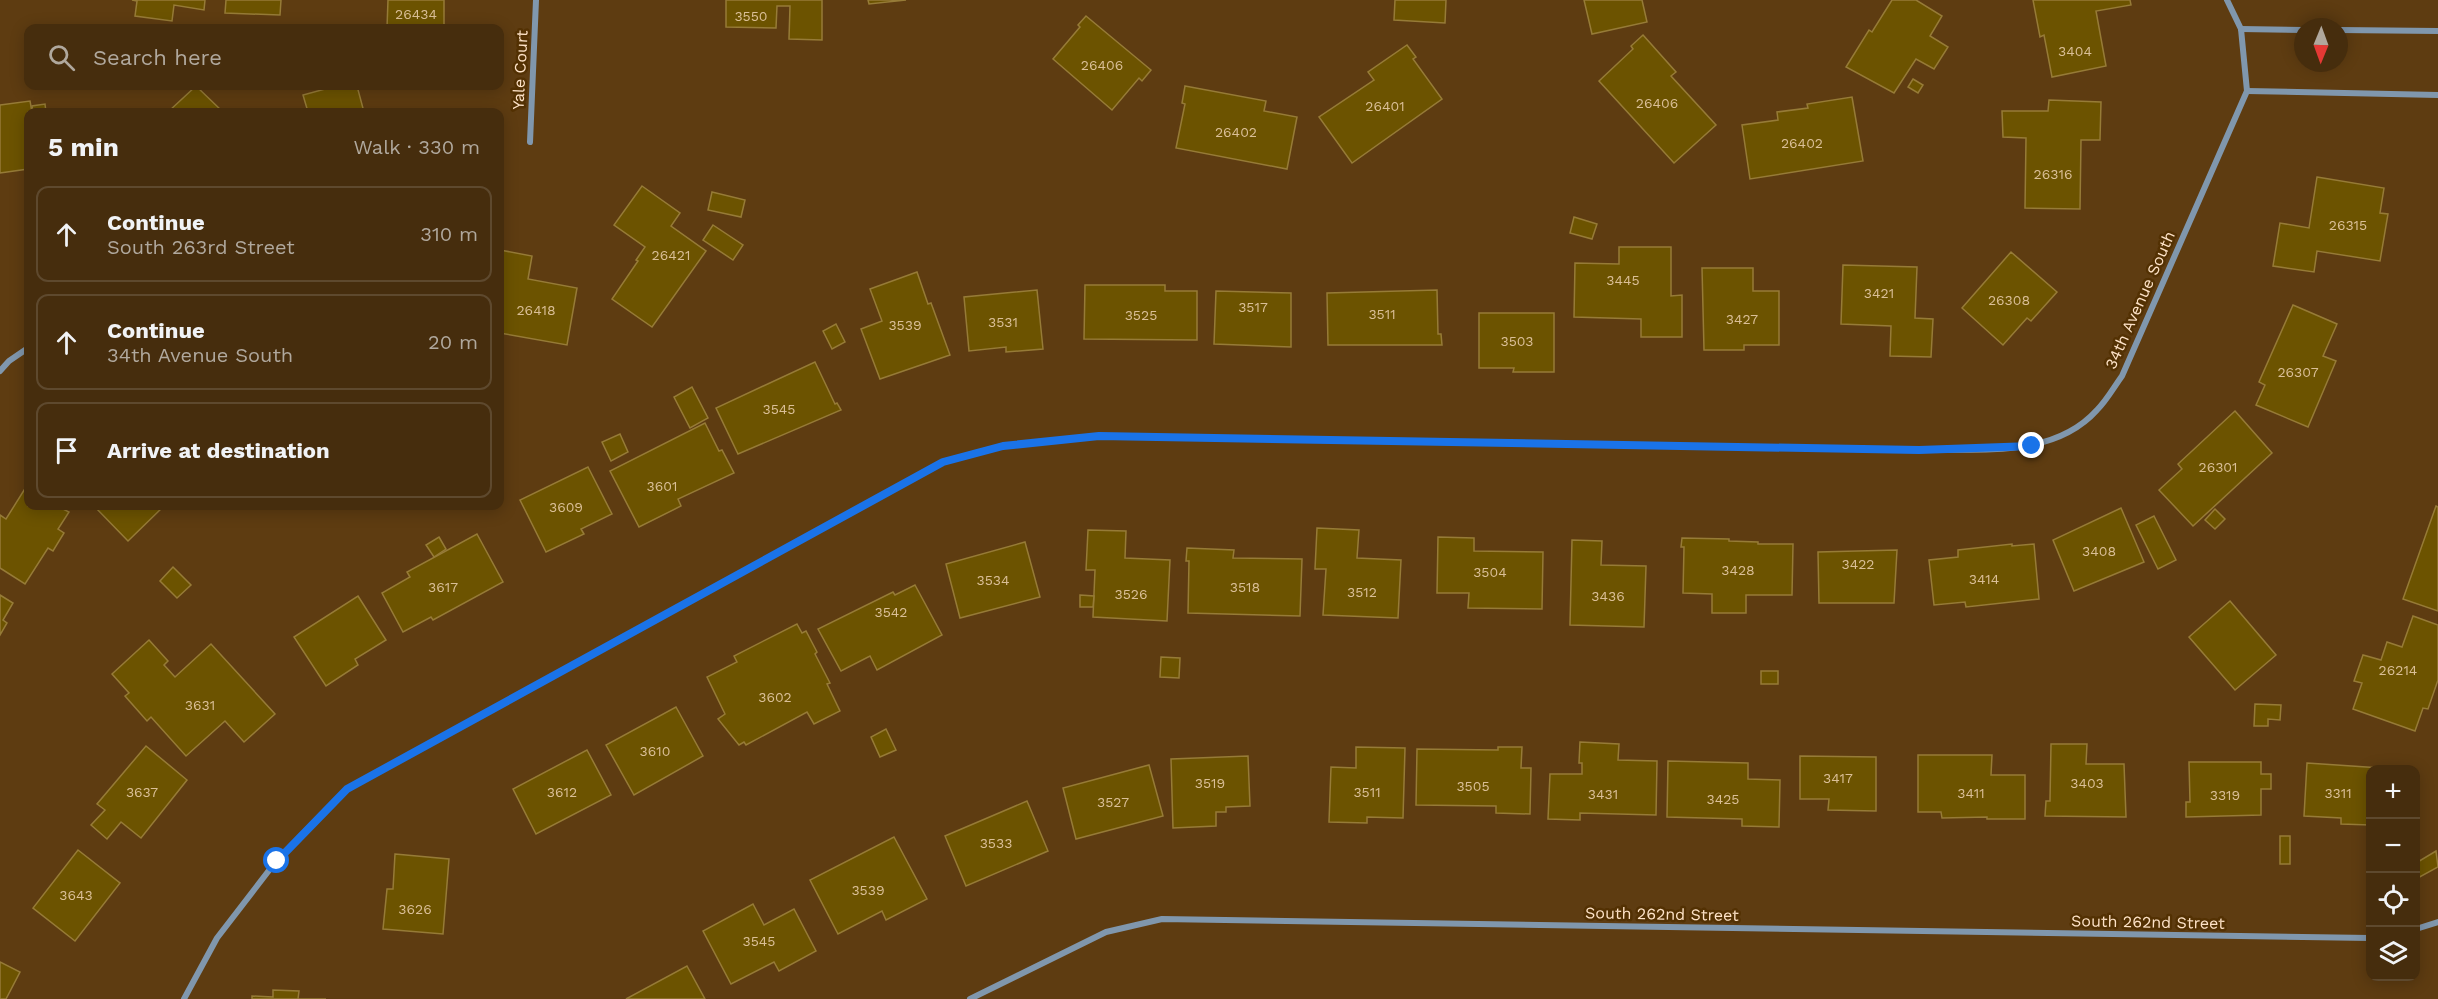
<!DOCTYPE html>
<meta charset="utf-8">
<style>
:root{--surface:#462d0d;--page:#50391b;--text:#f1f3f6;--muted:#b0a89d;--line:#5e492e}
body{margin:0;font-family:"Work Sans",sans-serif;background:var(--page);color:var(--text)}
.controls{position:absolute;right:18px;bottom:18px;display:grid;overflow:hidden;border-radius:12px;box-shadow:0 3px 15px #0003}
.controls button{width:54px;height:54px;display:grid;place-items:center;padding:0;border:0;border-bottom:2px solid var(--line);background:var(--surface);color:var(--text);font:30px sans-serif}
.compass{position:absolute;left:2294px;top:18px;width:54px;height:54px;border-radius:50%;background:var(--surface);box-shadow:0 3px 15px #0003;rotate:181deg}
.stop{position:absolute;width:18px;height:18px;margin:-14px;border:4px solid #1a73e8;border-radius:50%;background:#fff}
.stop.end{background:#1a73e8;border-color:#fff;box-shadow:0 2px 6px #0008}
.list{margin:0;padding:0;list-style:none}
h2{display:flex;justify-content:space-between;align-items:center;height:78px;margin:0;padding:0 24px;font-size:26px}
h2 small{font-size:20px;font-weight:400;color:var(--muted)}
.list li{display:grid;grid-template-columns:39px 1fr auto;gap:18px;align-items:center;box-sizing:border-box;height:96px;margin:0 12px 12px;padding:0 12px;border:2px solid var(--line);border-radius:12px}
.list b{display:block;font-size:22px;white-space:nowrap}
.list p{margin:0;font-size:20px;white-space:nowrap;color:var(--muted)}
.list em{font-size:20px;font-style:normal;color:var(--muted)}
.icon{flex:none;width:33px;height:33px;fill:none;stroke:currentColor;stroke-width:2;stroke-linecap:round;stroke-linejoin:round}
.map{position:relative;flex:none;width:2438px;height:999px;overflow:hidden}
.search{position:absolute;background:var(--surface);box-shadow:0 3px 15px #0003;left:24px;top:24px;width:480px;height:66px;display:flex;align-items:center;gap:15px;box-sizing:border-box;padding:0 21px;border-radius:12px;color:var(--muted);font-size:22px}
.panel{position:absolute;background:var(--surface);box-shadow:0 3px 15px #0003;left:24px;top:108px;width:480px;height:402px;border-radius:12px}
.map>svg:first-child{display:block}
.building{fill:#6c5300;stroke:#967b37;stroke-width:1.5}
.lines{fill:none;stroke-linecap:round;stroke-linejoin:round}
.minor{stroke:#8097ad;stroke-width:6}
.route{stroke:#1a73e8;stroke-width:8}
.labels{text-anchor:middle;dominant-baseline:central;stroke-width:5;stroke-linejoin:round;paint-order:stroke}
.number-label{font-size:14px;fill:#dabf96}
.street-label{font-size:16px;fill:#fee3c8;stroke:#533103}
</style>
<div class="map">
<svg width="2438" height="999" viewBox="0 0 2438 999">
<rect width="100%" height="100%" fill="#5e3c11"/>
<g class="building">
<path d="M 132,0 L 205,0 L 204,10 L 174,5 L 172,21 L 135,16 L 137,1 Z"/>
<path d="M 226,0 L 281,0 L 280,15 L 225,13 Z"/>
<path d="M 388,0 L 444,0 L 444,28 L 387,28 Z"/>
<path d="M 726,0 L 822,0 L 822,40 L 789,39 L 790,6 L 777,6 L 776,28 L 726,27 Z"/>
<path d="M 868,0 L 906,0 L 869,4 Z"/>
<path d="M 1395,0 L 1446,0 L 1445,23 L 1394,20 Z"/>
<path d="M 1584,0 L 1642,0 L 1647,22 L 1592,34 Z"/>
<path d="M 1892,0 L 1916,0 L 1942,16 L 1930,36 L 1948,47 L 1934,69 L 1916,59 L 1894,93 L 1846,67 L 1869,30 L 1872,32 Z"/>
<path d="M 2033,0 L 2130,0 L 2131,5 L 2096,11 L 2106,66 L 2052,77 L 2044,35 L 2040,37 Z"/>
<path d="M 1086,16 L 1151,70 L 1142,81 L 1139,78 L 1112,110 L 1053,59 L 1080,27 L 1078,25 Z"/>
<path d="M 1643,35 L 1676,72 L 1671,76 L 1716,125 L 1674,163 L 1599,81 L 1633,49 L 1631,46 Z"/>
<path d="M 1407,45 L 1416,57 L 1413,59 L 1442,99 L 1352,163 L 1319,117 L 1374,80 L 1368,72 Z"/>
<path d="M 1913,79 L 1923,85 L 1918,93 L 1908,87 Z"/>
<path d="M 196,86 L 223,112 L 168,112 Z"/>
<path d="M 336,86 L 357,86 L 364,112 L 308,112 L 303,95 Z"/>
<path d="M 1185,86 L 1266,101 L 1264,111 L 1297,117 L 1287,169 L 1176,148 L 1185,104 L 1182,103 Z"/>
<path d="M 1852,97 L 1863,161 L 1750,179 L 1742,125 L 1778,120 L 1777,112 L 1808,108 L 1807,104 Z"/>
<path d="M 2049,100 L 2101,102 L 2100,140 L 2081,140 L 2080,209 L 2025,208 L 2026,138 L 2003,137 L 2002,111 L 2048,111 Z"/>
<path d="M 30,101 L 32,112 L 28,112 L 28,169 L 0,173 L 0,105 Z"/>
<path d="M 45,104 L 46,112 L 33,112 L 32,106 Z"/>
<path d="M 2317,177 L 2384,188 L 2380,213 L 2388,214 L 2380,261 L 2317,251 L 2314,272 L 2273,266 L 2280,223 L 2309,228 Z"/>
<path d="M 642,186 L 680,213 L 671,226 L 706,251 L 652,327 L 612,299 L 638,261 L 636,260 L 645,247 L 614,225 Z"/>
<path d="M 712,192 L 745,200 L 741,217 L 708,210 Z"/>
<path d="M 1574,217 L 1597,224 L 1592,239 L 1570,233 Z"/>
<path d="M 713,225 L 743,245 L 733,260 L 703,240 Z"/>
<path d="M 1619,247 L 1671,247 L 1671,296 L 1682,295 L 1682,337 L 1641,337 L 1641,319 L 1574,317 L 1575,263 L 1619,264 Z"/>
<path d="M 500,250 L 532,256 L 528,279 L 577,288 L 567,345 L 500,333 Z"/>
<path d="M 2011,252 L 2057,292 L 2031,321 L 2027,318 L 2003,345 L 1962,308 Z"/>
<path d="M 1843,265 L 1917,267 L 1915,318 L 1933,319 L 1931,357 L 1890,356 L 1891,326 L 1841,324 Z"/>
<path d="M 1702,268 L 1753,268 L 1753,291 L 1779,291 L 1779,345 L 1744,345 L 1744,350 L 1704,350 Z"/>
<path d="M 917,272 L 928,304 L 931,303 L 950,355 L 880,379 L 861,329 L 882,321 L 870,289 Z"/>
<path d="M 1085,285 L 1165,285 L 1165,291 L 1197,291 L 1197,340 L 1084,339 Z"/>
<path d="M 1037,290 L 1043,349 L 1006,352 L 1006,347 L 969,351 L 964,297 Z"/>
<path d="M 1437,290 L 1438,334 L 1441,334 L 1442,345 L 1328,345 L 1327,293 Z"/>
<path d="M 1216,291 L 1291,293 L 1291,347 L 1214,344 Z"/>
<path d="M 2293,305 L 2337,324 L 2323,356 L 2336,361 L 2308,427 L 2256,405 L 2265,385 L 2259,382 Z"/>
<path d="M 1479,313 L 1554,313 L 1554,372 L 1513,372 L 1514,368 L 1479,368 Z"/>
<path d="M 836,324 L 845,342 L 832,349 L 823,331 Z"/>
<path d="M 815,362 L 835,404 L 837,403 L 841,410 L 738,454 L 716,408 Z"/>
<path d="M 692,387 L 708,418 L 690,428 L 674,397 Z"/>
<path d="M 2235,411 L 2272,453 L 2193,526 L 2159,490 L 2182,469 L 2178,464 Z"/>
<path d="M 705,423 L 719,451 L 722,450 L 734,473 L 678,499 L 681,506 L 639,527 L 610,471 Z"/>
<path d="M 620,434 L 628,452 L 611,461 L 602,442 Z"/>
<path d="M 588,467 L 612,514 L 581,529 L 584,534 L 546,552 L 520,500 Z"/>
<path d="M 26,487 L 28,488 L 28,506 L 57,506 L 69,512 L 58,529 L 64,533 L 53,551 L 48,548 L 25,584 L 0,568 L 0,515 L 6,519 Z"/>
<path d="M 94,506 L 164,506 L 128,541 Z"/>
<path d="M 2436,506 L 2438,507 L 2438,611 L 2403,599 Z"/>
<path d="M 2121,508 L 2144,562 L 2074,591 L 2053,540 Z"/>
<path d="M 2215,509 L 2225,519 L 2215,529 L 2205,520 Z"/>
<path d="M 2154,516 L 2176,560 L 2158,569 L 2136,525 Z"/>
<path d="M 1317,528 L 1359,530 L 1357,558 L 1401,560 L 1398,618 L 1323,615 L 1326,569 L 1315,569 Z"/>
<path d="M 1088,530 L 1126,531 L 1125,558 L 1170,560 L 1167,621 L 1093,617 L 1095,570 L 1086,570 Z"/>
<path d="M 477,534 L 503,582 L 433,620 L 431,617 L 403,632 L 382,593 L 410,577 L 407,572 Z"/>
<path d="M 439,537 L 446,549 L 434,557 L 426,545 Z"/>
<path d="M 1438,537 L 1474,538 L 1474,551 L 1543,552 L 1542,609 L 1468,608 L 1469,593 L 1437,593 Z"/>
<path d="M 1682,538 L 1729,539 L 1729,541 L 1758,542 L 1758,544 L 1793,544 L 1792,595 L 1746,595 L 1746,613 L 1712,613 L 1712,594 L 1683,593 L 1684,547 L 1681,547 Z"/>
<path d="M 1572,540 L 1602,541 L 1601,565 L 1646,566 L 1644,627 L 1570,625 Z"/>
<path d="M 1025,542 L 1040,597 L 960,618 L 946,564 Z"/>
<path d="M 2012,544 L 2012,546 L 2034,544 L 2039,599 L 1966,607 L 1965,602 L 1934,605 L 1929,560 L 1958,557 L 1958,550 Z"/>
<path d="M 1187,548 L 1234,550 L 1233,558 L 1302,559 L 1300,616 L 1188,613 L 1189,561 L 1186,561 Z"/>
<path d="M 1897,550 L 1894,603 L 1819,603 L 1818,552 Z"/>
<path d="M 173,567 L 191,585 L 177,598 L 160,581 Z"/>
<path d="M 915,585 L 942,635 L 877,670 L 870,656 L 841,671 L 818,629 L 893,592 L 895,595 Z"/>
<path d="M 0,595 L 13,603 L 3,620 L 7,623 L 0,635 Z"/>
<path d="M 1080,595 L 1094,596 L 1093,607 L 1080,607 Z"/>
<path d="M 358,596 L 386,640 L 355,659 L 358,665 L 326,686 L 294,637 Z"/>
<path d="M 2230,601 L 2276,655 L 2235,690 L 2189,637 Z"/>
<path d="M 2413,616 L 2438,625 L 2438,680 L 2428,709 L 2423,708 L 2415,731 L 2353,709 L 2362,683 L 2354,681 L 2363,655 L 2381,660 L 2387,642 L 2402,647 Z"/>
<path d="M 797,624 L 802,633 L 806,631 L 817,652 L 815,654 L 830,683 L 827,684 L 840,711 L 814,724 L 807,712 L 746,745 L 744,742 L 739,745 L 718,719 L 725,714 L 707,677 L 737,662 L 734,656 Z"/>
<path d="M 149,640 L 168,661 L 164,665 L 175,677 L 211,644 L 275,714 L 244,742 L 225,721 L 186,756 L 151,717 L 147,721 L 125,696 L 129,693 L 112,674 Z"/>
<path d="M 1161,657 L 1180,658 L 1179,678 L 1160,677 Z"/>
<rect x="1761" y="671" width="17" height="13"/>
<path d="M 2255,704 L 2281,705 L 2280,720 L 2268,719 L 2268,726 L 2254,726 Z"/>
<path d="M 676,707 L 703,756 L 634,795 L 606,745 Z"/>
<path d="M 886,729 L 896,750 L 880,757 L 871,737 Z"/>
<path d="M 1580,742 L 1619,744 L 1618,760 L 1657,761 L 1656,815 L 1580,813 L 1580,820 L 1548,819 L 1550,774 L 1582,774 L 1582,763 L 1579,763 Z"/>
<path d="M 2051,744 L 2087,744 L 2086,764 L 2124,764 L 2126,817 L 2045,816 L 2046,801 L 2050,801 Z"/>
<path d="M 146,746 L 187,780 L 141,838 L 121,822 L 107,839 L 91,825 L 105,810 L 97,804 Z"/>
<path d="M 1356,747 L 1405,748 L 1403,818 L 1367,817 L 1367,823 L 1329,822 L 1331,767 L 1356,768 Z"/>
<path d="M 1498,747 L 1522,747 L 1521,768 L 1531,768 L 1530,814 L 1496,813 L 1496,806 L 1416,805 L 1417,749 L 1498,750 Z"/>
<path d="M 587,750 L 611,795 L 536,834 L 513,789 Z"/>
<path d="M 1918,755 L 1992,755 L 1991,775 L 2025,775 L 2025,819 L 1987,819 L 1987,817 L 1942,818 L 1941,812 L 1918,812 Z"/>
<path d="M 1248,756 L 1250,806 L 1226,807 L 1226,812 L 1216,812 L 1216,826 L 1173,828 L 1171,759 Z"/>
<path d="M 1800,756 L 1876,757 L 1876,811 L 1828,810 L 1829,799 L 1800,799 Z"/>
<path d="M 1668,761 L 1748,763 L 1748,779 L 1780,780 L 1779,827 L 1742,826 L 1742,819 L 1667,817 Z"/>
<path d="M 2189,762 L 2261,762 L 2261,774 L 2271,774 L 2271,789 L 2261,789 L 2261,815 L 2186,817 L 2186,802 L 2190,802 Z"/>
<path d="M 2307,763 L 2381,768 L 2381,770 L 2370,770 L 2370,825 L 2341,824 L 2341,818 L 2304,816 Z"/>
<path d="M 1149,765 L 1163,816 L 1076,839 L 1063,788 Z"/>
<path d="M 1027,801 L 1048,851 L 966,886 L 945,836 Z"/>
<rect x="2280" y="836" width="10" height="28"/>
<path d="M 894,837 L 927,899 L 886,920 L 882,911 L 838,934 L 810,880 Z"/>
<path d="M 78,850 L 120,883 L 75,941 L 33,908 Z"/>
<path d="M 2436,851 L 2438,867 L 2416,879 L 2416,863 Z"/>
<path d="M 395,854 L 449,859 L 443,934 L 383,929 L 387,889 L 393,889 Z"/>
<path d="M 753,904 L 764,925 L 794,909 L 816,951 L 779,971 L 774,962 L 731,984 L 703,931 Z"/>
<path d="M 0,962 L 20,972 L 6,999 L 0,999 Z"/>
<path d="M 687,966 L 705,999 L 626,999 Z"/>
<path d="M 273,990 L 299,991 L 298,999 L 326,999 L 252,999 L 252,996 L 273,997 Z"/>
</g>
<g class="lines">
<g class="minor">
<path d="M 2241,29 L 2303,30"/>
<path d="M 2339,30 L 2438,31"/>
<path d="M 2247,91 L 2438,95"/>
<path d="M 530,142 L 536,0"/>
<path d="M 0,371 L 9,361 L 28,348"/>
<path d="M 2416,929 L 2438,922"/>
<path d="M 184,999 L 217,938 L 277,860 L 347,789 L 943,462 L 1003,446 L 1099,436 L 1919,450 C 1979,448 2053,459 2097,410 C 2107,400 2114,387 2122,376 L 2247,91 L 2241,29 L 2227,0"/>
<path d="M 970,999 L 1106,932 L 1162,919 L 2370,938"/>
</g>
</g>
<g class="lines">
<path class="route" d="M 277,861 L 347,789 L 943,462 L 1003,446 L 1099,436 L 1919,450 L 2032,446"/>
</g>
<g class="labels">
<g class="number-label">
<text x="416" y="14">26434</text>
<text x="751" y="16">3550</text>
<text x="2075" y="51">3404</text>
<text x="1102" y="65">26406</text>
<text x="1657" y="103">26406</text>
<text x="1385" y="106">26401</text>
<text x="1236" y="132">26402</text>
<text x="1802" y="143">26402</text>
<text x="2053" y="174">26316</text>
<text x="2348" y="225">26315</text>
<text x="671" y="255">26421</text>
<text x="1623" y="280">3445</text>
<text x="1879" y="293">3421</text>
<text x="2009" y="300">26308</text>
<text x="1253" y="307">3517</text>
<text x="536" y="310">26418</text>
<text x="1382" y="314">3511</text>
<text x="1141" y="315">3525</text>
<text x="1742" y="319">3427</text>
<text x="1003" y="322">3531</text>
<text x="905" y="325">3539</text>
<text x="1517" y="341">3503</text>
<text x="2298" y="372">26307</text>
<text x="779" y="409">3545</text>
<text x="2218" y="467">26301</text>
<text x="662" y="486">3601</text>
<text x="566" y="507">3609</text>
<text x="2099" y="551">3408</text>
<text x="1858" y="564">3422</text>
<text x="1738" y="570">3428</text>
<text x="1490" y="572">3504</text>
<text x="1984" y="579">3414</text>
<text x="993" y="580">3534</text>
<text x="443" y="587">3617</text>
<text x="1245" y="587">3518</text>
<text x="1362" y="592">3512</text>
<text x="1131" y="594">3526</text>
<text x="1608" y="596">3436</text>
<text x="891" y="612">3542</text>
<text x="2398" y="670">26214</text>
<text x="775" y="697">3602</text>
<text x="200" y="705">3631</text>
<text x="655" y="751">3610</text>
<text x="1838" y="778">3417</text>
<text x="1210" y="783">3519</text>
<text x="2087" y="783">3403</text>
<text x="1473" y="786">3505</text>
<text x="142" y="792">3637</text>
<text x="562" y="792">3612</text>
<text x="1367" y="792">3511</text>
<text x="1971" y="793">3411</text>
<text x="2338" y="793">3311</text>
<text x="1603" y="794">3431</text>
<text x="2225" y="795">3319</text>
<text x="1723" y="799">3425</text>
<text x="1113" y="802">3527</text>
<text x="996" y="843">3533</text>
<text x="868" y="890">3539</text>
<text x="76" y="895">3643</text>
<text x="415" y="909">3626</text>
<text x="759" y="941">3545</text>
</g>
<g class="street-label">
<text transform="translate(520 70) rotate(-87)">Yale Court</text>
<text transform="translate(2140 300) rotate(-66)">34th Avenue South</text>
<text transform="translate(1662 914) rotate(1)">South 262nd Street</text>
<text transform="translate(2148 922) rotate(1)">South 262nd Street</text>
</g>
</g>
</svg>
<div class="controls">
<button>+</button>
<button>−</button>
<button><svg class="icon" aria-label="locate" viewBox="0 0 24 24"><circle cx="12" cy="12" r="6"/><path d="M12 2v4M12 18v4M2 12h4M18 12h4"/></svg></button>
<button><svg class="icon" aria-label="layers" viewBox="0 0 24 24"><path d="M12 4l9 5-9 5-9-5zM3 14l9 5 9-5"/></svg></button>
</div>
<svg class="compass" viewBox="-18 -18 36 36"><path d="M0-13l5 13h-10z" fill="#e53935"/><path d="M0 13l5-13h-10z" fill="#b0a89d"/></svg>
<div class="stop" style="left:277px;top:861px"></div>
<div class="stop end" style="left:2032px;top:446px"></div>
<div class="search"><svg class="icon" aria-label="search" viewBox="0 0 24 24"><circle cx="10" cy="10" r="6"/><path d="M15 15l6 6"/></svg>Search here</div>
<section class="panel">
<h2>5 min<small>Walk · 330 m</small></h2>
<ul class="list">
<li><svg class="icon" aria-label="ahead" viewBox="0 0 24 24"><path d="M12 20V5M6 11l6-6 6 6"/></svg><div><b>Continue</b><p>South 263rd Street</p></div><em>310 m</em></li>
<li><svg class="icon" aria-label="ahead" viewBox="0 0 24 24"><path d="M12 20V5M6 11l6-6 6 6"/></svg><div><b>Continue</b><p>34th Avenue South</p></div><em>20 m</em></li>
<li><svg class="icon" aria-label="arrive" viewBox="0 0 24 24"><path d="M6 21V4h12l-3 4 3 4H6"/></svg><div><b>Arrive at destination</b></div></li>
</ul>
</section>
</div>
